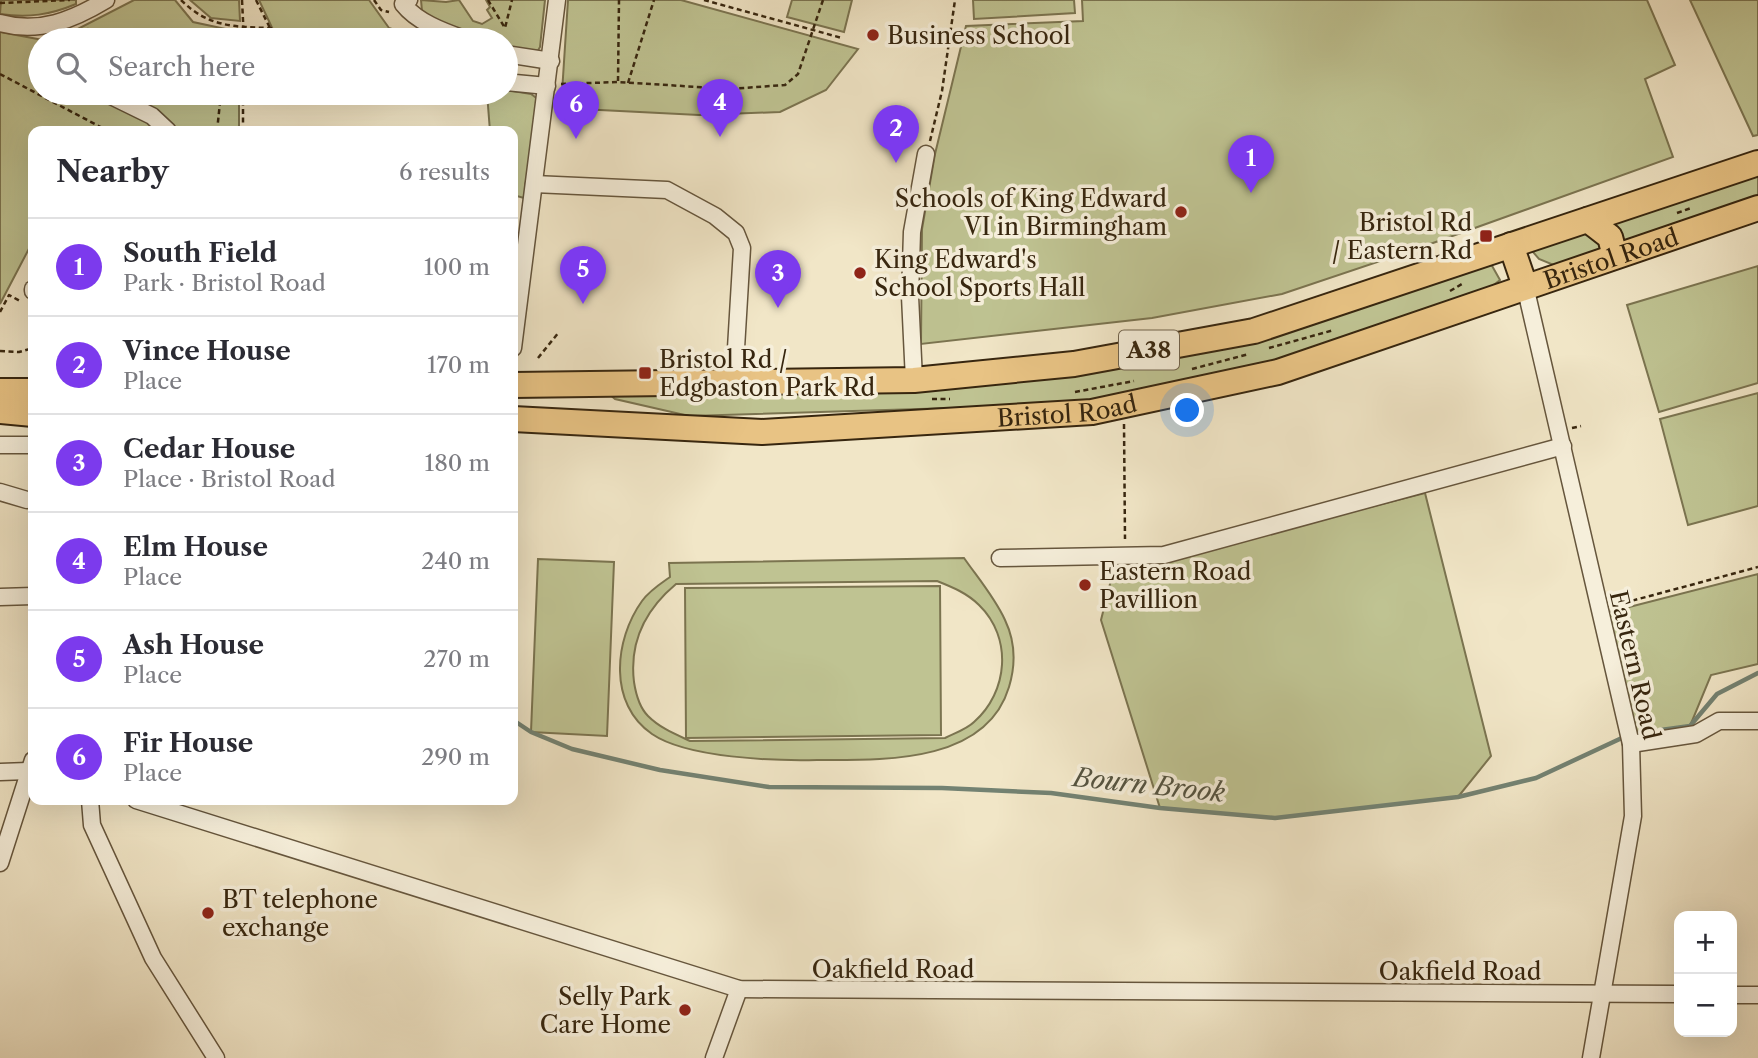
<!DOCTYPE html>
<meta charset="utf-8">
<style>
:root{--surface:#fff;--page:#f2f2f3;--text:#2b2b33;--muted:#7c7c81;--line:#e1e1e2;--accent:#7c3aed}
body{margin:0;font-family:"Libre Caslon Text",serif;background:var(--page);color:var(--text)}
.controls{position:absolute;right:21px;bottom:21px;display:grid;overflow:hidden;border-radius:14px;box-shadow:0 7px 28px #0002}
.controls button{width:63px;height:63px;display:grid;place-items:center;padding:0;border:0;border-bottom:2px solid var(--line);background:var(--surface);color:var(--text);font:35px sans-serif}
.you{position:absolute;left:1188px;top:411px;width:24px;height:24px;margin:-18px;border:5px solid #fff;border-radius:50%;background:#1a73e8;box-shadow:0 0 0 10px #1a73e833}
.badge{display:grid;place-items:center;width:46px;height:46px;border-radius:50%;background:var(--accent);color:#fff;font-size:23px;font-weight:700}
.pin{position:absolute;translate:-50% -58px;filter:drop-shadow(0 2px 4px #0008)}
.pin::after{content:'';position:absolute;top:37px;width:24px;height:21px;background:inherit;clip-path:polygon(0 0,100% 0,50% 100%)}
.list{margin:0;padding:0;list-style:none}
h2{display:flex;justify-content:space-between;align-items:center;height:91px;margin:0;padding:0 28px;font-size:30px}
h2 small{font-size:23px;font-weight:400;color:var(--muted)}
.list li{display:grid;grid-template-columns:46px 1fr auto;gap:21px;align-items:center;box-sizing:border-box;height:98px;padding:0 28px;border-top:2px solid var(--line)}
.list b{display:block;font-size:26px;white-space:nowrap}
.list p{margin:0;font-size:23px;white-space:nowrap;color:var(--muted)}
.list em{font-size:23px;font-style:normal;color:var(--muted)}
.icon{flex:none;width:38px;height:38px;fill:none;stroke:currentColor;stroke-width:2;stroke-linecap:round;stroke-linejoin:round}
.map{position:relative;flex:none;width:1758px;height:1058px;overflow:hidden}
.search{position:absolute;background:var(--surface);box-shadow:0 7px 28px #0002;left:28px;top:28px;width:490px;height:77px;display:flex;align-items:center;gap:18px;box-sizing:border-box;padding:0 24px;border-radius:38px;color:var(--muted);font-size:26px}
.panel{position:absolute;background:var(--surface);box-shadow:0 7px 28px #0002;left:28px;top:126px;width:490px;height:679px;border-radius:14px}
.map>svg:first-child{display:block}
.green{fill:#bfc392;stroke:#7b7450;stroke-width:2;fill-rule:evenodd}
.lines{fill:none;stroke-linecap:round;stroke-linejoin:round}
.stream{stroke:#738272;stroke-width:4.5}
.minor-casing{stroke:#66563d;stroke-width:19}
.highway-casing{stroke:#37260f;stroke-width:28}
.path{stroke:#37260f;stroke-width:2.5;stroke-dasharray:5 3.5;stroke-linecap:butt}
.minor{stroke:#f6efdb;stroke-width:16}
.highway{stroke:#e8c384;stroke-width:24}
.poi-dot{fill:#8f2418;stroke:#f6efdb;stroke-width:2.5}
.labels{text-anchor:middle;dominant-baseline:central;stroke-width:7;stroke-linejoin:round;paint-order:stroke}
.shield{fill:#f6efdb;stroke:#70624c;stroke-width:2}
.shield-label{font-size:23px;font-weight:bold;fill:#37260f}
.poi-label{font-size:24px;fill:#37260f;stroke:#f6efdb;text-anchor:start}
.street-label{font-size:24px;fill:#37260f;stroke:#f6efdb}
.water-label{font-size:26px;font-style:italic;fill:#555441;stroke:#f6efdb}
</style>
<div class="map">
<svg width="1758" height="1058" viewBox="0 0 1758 1058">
<rect width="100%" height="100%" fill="#f1e6c7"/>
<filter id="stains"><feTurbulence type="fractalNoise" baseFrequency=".00286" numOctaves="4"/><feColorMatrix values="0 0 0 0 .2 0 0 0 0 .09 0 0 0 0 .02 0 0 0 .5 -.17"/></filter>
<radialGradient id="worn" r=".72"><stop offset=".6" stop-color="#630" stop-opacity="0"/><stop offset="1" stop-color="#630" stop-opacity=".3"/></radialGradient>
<g class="green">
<path d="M 1,0 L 76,0 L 76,4 C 50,15 28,18 0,14 Z"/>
<path d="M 134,0 L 175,0 L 193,22 L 240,32 L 240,40 L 64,40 L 66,35 Z"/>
<path d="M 190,0 L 239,0 L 240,21 L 211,18 Z"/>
<path d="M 259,0 L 369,0 L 389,28 L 418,38 L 427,30 L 451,40 L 288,40 L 288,34 L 275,34 Z"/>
<path d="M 421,0 L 446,2 L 459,0 L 473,21 L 482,24 L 492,18 L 487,10 L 490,7 L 486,0 L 545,0 L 540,47 L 536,54 L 506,48 L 506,40 C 479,40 443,29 422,11 Z"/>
<path d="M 568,0 L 681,0 L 858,49 L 826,90 L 780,112 L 699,115 L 561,108 Z"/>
<path d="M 792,0 L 852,0 L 844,32 L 787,17 Z"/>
<path d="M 973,0 L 1074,0 L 1075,13 L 974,19 Z"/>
<path d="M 1082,0 L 1647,0 L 1675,65 L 1645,79 L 1673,157 L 1419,248 L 1282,294 L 1152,318 L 921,344 L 922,229 L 935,154 L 966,26 L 1083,21 Z"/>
<path d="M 1690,0 L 1758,0 L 1758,135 L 1753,136 Z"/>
<path d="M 0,32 L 43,40 L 40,40 L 40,93 L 96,93 L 156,124 L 163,131 L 33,131 L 33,241 L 0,304 Z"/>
<path d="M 506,90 L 531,94 L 539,100 L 524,198 L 513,195 L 513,131 L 490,131 L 487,93 L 440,94 L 506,93 Z"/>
<path d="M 113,93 L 239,93 L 239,131 L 172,131 Z"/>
<path d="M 1758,175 L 1758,199 L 1556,266 L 1539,259 L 1533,252 L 1534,247 Z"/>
<path d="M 1491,264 L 1500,280 L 1486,291 L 1278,363 L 1088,404 L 689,416 L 615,399 L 608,393 L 1074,376 Z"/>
<path d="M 1758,266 L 1758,383 L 1659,412 L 1627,305 Z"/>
<path d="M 1758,393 L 1758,506 L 1688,525 L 1660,419 Z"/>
<path d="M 1425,493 L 1491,756 L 1458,797 L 1275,818 L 1160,808 L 1101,620 L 1114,568 L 1128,573 L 1159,574 L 1166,559 Z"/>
<path d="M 964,558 C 978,578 995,598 1005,620 C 1015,641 1016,664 1009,687 C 986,764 883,760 817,760 C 774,761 687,758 652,734 C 608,704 614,640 642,601 C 649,591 660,584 670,577 L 669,563 ZM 937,581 C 952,587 967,593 979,605 C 1013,638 1008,692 974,722 C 967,729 955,733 945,738 L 690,741 C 675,734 660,728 648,716 C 639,707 636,695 634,682 C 629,641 645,610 676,584 Z"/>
<path d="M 538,559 L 614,562 L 607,736 L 531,732 Z"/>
<path d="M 1758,574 L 1758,664 L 1711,675 L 1690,726 L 1637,732 L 1602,614 Z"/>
<path d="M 940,586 L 941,735 L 686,738 L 685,588 Z"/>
</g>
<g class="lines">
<g class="stream">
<path d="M 513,720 L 531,732 L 572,749 L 660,770 L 769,787 L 942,788 L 1051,793 L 1160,808 L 1275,818 L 1458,797 L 1536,778 L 1624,737"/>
<path d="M 1632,734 L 1690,726 L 1717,694 L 1758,673"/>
</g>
<g class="minor-casing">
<g id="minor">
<path d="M 409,0 L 403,4 C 418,23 445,32 467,40"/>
<path d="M 0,23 C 39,34 73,20 106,0"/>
<path d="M 506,54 L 551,61"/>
<path d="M 506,82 L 547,86"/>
<path d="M 105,93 L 152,116 L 168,131"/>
<path d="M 534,184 L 667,190 L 715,216 L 736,233 L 742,248 L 734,382"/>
<path d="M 1525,286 L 1631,744 L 1633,816 L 1591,1058"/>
<path d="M 33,289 L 33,291"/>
<path d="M 513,348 L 557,0"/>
<path d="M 914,380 L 910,296 L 912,232 L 926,154"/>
<path d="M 0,445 L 33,445"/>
<path d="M 0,492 L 27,500"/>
<path d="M 1000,558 L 1164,555 L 1563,446"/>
<path d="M 0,597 L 33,596"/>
<path d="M 1631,744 L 1696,734 L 1719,721 L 1758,721"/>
<path d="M 0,772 L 28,771"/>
<path d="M 90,800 L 92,825 L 153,958 L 216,1058"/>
<path d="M 136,800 L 739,989 L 1679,994"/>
<path d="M 0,863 L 33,760"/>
<path d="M 1732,995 L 1758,995"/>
<path d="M 714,1058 L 739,989"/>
</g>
</g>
<g class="highway-casing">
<g id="highway">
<path d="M 1588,220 L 1610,237 L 1615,256"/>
<path d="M 1511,245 L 1525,286"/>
<path d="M 513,385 L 914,380 L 1074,364 L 1254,331 L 1758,163"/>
<path d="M 0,391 L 33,391"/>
<path d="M 0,411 L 33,414"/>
<path id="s1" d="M 513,419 L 762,432 L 1092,412 L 1278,372 L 1758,208"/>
</g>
</g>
<g class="path">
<path d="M 181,0 C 208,27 234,27 271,28 L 270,40"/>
<path d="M 242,0 L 244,40"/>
<path d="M 256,0 L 270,28"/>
<path d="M 374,0 L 381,10 L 389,12"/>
<path d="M 488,0 L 505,28 L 512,0"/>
<path d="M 704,0 L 842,38"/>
<path d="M 0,3 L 70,0"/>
<path d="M 87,28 L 90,40"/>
<path d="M 0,74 L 108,131"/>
<path d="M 618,81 L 619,0"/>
<path d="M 628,83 L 654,0"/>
<path d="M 561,84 L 618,82 L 730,89 L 785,85 L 798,74 L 823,0"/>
<path d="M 217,131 L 221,93"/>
<path d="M 243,131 L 243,93"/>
<path d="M 243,131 L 258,130"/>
<path d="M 930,141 L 942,91 L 955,0"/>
<path d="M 1677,213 L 1691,208"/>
<path d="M 1450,291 L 1462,284"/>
<path d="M 0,312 L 9,295 L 20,301"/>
<path d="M 1269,348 L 1334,330"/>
<path d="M 0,351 L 19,352 L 33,348"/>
<path d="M 538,358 L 559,332"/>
<path d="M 1192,369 L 1249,354"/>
<path d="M 1075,392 L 1134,381"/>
<path d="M 932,399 L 950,399"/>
<path d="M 1124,424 L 1125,539"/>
<path d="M 1572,428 L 1581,426"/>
<path d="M 1616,605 L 1758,567"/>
</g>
<use href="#minor" class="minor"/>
<use href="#highway" class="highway"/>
</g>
<g class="poi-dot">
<circle cx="873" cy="35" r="7"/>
<circle cx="1181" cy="212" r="7"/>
<rect x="1479" y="229" width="14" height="14" rx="3.5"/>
<circle cx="860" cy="273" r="7"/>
<rect x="638" y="366" width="14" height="14" rx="3.5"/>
<circle cx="1085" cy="585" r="7"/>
<circle cx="208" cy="913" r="7"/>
<circle cx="685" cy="1010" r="7"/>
</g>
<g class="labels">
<rect class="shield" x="1119" y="330.5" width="60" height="39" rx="5"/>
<g class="shield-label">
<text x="1149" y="350">A38</text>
</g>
<g class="poi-label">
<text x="887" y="35">Business School</text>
<text x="1167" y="198" text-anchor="end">Schools of King Edward<tspan x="1167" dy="28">VI in Birmingham</tspan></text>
<text x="1472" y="222" text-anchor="end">Bristol Rd<tspan x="1472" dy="28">/ Eastern Rd</tspan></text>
<text x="874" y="259">King Edward's<tspan x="874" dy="28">School Sports Hall</tspan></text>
<text x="659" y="359">Bristol Rd /<tspan x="659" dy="28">Edgbaston Park Rd</tspan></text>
<text x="1099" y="571">Eastern Road<tspan x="1099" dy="28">Pavillion</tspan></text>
<text x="222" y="899">BT telephone<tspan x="222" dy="28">exchange</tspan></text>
<text x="671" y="996" text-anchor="end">Selly Park<tspan x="671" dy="28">Care Home</tspan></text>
</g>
<g class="street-label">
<text stroke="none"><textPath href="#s1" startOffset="1122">Bristol Road</textPath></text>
<text stroke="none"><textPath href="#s1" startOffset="555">Bristol Road</textPath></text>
<text transform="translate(1635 665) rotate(77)">Eastern Road</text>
<text x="893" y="969">Oakfield Road</text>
<text x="1460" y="971">Oakfield Road</text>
</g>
<g class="water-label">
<text transform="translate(1149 785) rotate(6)">Bourn Brook</text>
</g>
</g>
<rect width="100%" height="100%" filter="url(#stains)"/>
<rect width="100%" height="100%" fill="url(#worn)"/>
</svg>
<div class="controls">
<button>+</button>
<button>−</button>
</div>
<div class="you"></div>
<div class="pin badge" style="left:1251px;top:193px">1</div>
<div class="pin badge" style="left:896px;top:163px">2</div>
<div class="pin badge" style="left:778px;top:308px">3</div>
<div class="pin badge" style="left:720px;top:137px">4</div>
<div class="pin badge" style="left:583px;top:304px">5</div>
<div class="pin badge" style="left:576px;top:139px">6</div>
<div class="search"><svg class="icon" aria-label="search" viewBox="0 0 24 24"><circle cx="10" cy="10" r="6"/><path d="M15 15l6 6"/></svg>Search here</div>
<section class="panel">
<h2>Nearby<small>6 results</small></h2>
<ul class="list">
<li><span class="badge">1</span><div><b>South Field</b><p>Park · Bristol Road</p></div><em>100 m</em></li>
<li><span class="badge">2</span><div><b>Vince House</b><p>Place</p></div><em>170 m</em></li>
<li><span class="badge">3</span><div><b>Cedar House</b><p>Place · Bristol Road</p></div><em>180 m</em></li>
<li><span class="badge">4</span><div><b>Elm House</b><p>Place</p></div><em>240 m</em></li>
<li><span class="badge">5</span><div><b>Ash House</b><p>Place</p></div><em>270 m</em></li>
<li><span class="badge">6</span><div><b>Fir House</b><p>Place</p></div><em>290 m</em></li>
</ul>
</section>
</div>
